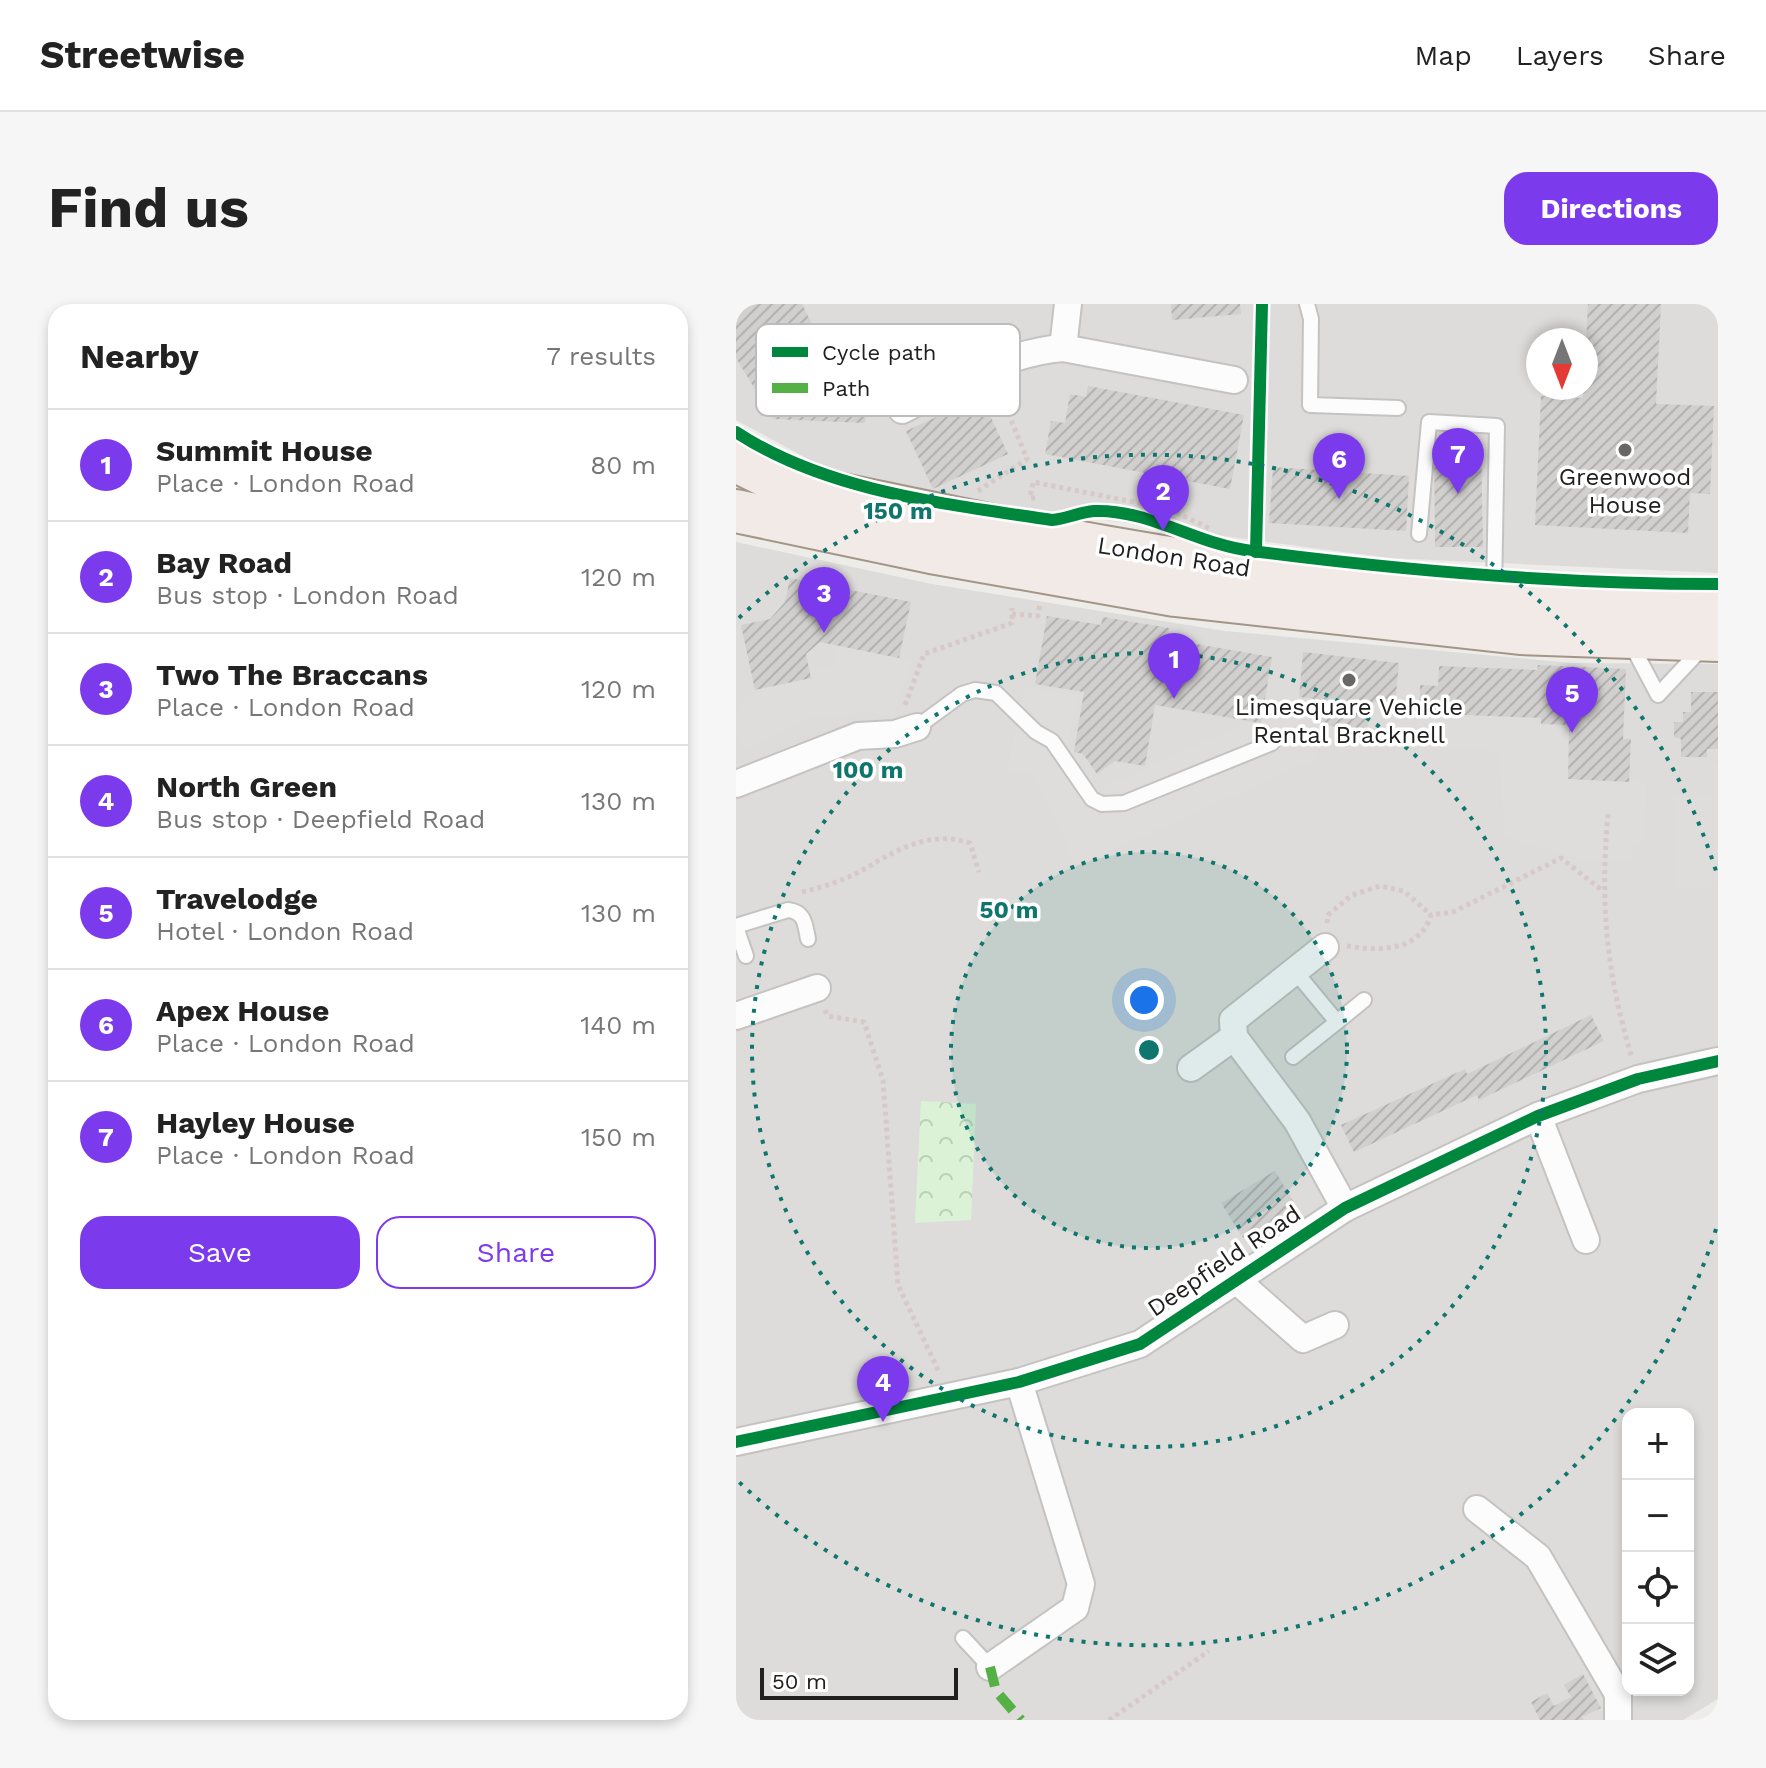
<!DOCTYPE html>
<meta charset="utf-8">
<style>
:root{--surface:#fff;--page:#f6f6f6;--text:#222;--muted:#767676;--line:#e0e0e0;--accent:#7c3aed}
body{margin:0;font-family:"Work Sans",sans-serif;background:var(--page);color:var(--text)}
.controls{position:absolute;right:24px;bottom:24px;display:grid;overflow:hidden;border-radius:16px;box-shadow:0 4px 12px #0003}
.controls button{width:72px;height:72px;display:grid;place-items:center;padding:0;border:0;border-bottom:2px solid var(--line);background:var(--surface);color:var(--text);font:40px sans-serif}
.compass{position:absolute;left:790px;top:24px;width:72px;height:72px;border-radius:50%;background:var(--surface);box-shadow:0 4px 12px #0003;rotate:180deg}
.scale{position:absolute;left:24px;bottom:20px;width:198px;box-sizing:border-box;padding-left:8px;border:4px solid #202020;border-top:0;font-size:22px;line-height:28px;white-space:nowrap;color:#202020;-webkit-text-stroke:6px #fff;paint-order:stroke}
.you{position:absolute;left:408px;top:696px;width:28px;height:28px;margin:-20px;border:6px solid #fff;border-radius:50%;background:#1a73e8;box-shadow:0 0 0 12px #1a73e833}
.badge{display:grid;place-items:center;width:52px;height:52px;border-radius:50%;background:var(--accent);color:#fff;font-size:26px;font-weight:700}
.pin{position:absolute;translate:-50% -66px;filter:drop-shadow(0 2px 4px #0008)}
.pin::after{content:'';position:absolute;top:42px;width:28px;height:24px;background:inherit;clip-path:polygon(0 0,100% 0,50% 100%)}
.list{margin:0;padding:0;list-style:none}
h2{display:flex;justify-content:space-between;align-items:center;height:104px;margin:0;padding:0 32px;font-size:34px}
h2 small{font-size:26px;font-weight:400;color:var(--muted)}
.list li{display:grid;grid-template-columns:52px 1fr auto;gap:24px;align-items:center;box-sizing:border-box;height:112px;padding:0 32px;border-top:2px solid var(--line)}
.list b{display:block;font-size:30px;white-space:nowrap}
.list p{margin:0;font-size:26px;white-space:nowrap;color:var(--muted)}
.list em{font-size:26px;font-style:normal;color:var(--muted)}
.actions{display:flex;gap:16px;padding:24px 32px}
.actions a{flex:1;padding:18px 0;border:2px solid var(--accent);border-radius:24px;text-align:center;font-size:28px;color:var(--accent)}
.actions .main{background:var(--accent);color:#fff}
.icon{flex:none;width:44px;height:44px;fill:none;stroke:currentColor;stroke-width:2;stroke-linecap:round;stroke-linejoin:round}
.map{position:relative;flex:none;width:982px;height:1416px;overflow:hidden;border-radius:24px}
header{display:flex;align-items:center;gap:48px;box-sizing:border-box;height:112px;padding:0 40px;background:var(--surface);border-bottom:2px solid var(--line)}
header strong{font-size:38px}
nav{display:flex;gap:44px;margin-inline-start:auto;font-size:28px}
.intro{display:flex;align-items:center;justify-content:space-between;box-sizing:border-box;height:192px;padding:0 48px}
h1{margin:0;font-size:56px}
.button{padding:20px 36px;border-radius:24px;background:var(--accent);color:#fff;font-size:28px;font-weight:700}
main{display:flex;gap:48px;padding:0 48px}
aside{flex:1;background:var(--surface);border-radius:24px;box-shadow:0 4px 12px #0003}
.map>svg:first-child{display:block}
.residential{fill:#dddcda;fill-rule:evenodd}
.park{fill:url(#park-crowns)}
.parking{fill:#dedddc}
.building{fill:url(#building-hatch)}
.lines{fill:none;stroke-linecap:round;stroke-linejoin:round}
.service-casing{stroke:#c4c3c1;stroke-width:18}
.minor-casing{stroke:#c4c3c1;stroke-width:30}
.primary-casing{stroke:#a39687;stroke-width:46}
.path{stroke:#d7c9c8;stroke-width:5;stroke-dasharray:4 4;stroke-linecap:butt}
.service{stroke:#fcfcfc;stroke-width:14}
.minor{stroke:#fcfcfc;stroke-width:26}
.primary{stroke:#f1eae6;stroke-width:42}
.quiet{stroke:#55b145;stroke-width:10;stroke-dasharray:20 10;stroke-linecap:butt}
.cycleway-casing{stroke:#fff;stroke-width:17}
.cycleway{stroke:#00873e;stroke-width:12}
.ring{fill:none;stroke:#0f766e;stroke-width:4;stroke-dasharray:4 8}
.poi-dot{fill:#686766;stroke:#fff;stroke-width:3}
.labels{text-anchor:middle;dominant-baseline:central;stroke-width:7;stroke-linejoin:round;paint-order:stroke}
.poi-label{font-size:24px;fill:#202020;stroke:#fff}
.street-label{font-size:24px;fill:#202020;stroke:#fff}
.key{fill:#fff;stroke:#bcbcbc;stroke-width:2}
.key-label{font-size:22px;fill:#202020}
.centre{fill:#0f766e;stroke:#fff;stroke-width:4}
.ring-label{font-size:24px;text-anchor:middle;font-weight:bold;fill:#0f766e;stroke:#fff;stroke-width:7;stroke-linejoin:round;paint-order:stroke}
</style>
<header>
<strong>Streetwise</strong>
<nav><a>Map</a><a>Layers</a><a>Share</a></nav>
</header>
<div class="intro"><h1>Find us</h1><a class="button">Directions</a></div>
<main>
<aside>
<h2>Nearby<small>7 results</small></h2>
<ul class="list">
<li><span class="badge">1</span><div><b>Summit House</b><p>Place · London Road</p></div><em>80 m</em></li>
<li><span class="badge">2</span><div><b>Bay Road</b><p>Bus stop · London Road</p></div><em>120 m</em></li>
<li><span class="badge">3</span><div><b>Two The Braccans</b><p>Place · London Road</p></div><em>120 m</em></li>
<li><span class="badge">4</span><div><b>North Green</b><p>Bus stop · Deepfield Road</p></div><em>130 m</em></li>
<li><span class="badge">5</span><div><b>Travelodge</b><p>Hotel · London Road</p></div><em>130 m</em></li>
<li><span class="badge">6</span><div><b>Apex House</b><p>Place · London Road</p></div><em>140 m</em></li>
<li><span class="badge">7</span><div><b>Hayley House</b><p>Place · London Road</p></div><em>150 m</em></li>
</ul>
<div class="actions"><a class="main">Save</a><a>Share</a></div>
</aside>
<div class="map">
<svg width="982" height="1416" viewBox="0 0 982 1416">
<defs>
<pattern id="park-crowns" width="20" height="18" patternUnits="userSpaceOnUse" patternTransform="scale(2)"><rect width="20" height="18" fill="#dbf2d7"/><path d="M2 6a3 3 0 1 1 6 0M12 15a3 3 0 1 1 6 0" fill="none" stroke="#bccfb8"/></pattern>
<pattern id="building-hatch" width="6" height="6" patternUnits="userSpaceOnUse" patternTransform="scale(2)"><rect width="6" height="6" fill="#d2d0ce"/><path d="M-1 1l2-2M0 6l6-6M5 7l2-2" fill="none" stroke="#b4b2b1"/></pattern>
</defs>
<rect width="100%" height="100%" fill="#eeece9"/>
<g class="residential">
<path d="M 0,0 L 982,0 L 982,269 L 653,254 L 255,201 L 100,170 L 0,116 ZM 802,36 L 850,36 L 850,84 L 802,84 Z"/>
<path d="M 0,238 L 196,280 L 489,327 L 836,359 L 982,360 L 982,1395 L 947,1416 L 0,1416 ZM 892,1110 L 952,1110 L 952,1386 L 892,1386 Z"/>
</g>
<path class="park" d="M 185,797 L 240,800 L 235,916 L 179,919 Z"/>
<g class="parking">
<path d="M 99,340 L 175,358 L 157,413 L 138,408 L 75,413 L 10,446 L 0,429 L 0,406 L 19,386 L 74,374 L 73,366 L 99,362 Z"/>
<path d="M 290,382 L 341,394 L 330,444 L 364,485 L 557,398 L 582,454 L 340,562 L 300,472 L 271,466 Z"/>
<path d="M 683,409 L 805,414 L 805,420 L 833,421 L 832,475 L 911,479 L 908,532 L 895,543 L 895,558 L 854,557 L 768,533 L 764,447 L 680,443 Z"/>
<path d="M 976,459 L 982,459 L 982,583 L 939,583 L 939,492 L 976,492 Z"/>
</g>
<g class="building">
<path d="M 0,0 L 66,0 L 77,22 L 56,31 L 74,49 L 136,54 L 129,119 L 37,115 L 0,54 Z"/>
<path d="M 435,0 L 504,0 L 505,10 L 436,16 Z"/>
<path d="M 852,0 L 925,0 L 920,100 L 978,102 L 974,190 L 954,189 L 952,229 L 799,221 L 805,92 L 847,94 Z"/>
<path d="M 352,82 L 508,111 L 494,185 L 309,150 L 315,117 L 329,119 L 334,90 L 350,93 Z"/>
<path d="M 245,92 L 272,150 L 197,185 L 170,127 Z"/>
<path d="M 698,137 L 745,137 L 747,243 L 699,243 Z"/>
<path d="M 537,163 L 673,172 L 670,227 L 533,219 Z"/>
<path d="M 54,274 L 175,298 L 163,354 L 84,338 L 70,350 L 75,374 L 19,386 L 5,321 L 34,315 L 49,298 Z"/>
<path d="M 311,312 L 365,321 L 367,313 L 433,324 L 431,335 L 536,353 L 525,419 L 419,401 L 409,462 L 379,457 L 361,470 L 347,450 L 338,448 L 348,388 L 299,380 Z"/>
<path d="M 567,348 L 663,359 L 659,400 L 635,398 L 631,426 L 584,421 L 587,396 L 563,393 Z"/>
<path d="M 802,361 L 890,365 L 887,435 L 895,435 L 893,478 L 832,475 L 833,421 L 805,420 L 805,414 L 683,409 L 684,381 L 702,382 L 703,362 L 801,366 Z"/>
<path d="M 955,388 L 982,388 L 982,445 L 971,445 L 971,453 L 945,453 L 945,435 L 938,433 L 938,418 L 947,418 L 947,408 L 955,408 Z"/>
<path d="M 855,711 L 868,737 L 743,796 L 741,791 L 618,848 L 605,821 L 729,765 L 731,770 Z"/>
<path d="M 539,867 L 560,902 L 507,934 L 485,899 Z"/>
<path d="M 847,1370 L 865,1404 L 846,1413 L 848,1416 L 804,1416 L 795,1398 L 811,1389 L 818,1402 L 835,1393 L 828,1381 Z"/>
</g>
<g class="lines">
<g class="service-casing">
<g id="service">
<path d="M 571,0 L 575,15 L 574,101 L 662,104"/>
<path d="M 683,230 L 693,118 L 761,122 L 758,289"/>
<path d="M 894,338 L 922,391 L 968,342"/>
<path d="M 181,423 L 226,390 L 239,386 L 260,389 L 300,428 L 316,437 L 356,495 L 366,500 L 388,499 L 536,439"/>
<path d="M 0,622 L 52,606 C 69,608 69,620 72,635"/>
<path d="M 0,623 L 10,652"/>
<path d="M 601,718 L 628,696"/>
<path d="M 557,753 L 601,718 L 558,666"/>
<path d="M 227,1334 L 254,1363"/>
</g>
</g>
<g class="minor-casing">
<g id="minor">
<path d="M 327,44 L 332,0"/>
<path d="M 166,106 C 217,81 270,48 327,44 L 498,76"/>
<path d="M 0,480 L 122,432 L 159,430 L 181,423"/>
<path d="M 589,643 L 497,716 L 498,733 L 561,817 L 609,904"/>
<path d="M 0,712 L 81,684"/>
<path d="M 455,764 L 498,733"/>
<path d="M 802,812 L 850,936"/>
<path d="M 499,975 L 567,1035 L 599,1021"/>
<path d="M 0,1138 L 283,1078 L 404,1040 L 609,904 L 802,812 L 902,775 L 982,757"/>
<path d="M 741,1205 L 802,1253 L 882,1390 L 882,1416"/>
<path d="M 254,1363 L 339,1304 L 345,1280 L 283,1078"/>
</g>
</g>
<g class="primary-casing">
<g id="primary">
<path d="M 0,157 L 39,176 L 82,186 C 181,206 280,228 379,245 C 577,280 781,297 982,302"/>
<path d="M 0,207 L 195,248 L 439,291 L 784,329 L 982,336"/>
</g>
</g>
<g class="path">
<path d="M 242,187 L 291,155 L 273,111 L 262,106 L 254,89"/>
<path d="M 299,194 L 294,194 L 297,178 L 433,205 L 475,225"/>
<path d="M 276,310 L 302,312 L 304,299"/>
<path d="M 169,401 L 188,350 L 276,319 L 276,304"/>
<path d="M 872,510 C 864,599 870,668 896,754"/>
<path d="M 66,588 C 88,583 110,576 130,564 C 162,545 195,526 234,539 L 243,568"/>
<path d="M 591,619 L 592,611 L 616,591 L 644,582 L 668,587 L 695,611"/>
<path d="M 611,642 C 643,647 684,648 695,611 L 717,608 L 825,554 L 867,587"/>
<path d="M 89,706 L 92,712 L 128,718 L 147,776 L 162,981 L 204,1070"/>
<path d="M 373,1416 L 473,1347"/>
</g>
<use href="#service" class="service"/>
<use href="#minor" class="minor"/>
<use href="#primary" class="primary"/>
<path class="quiet" d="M 254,1363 L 260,1387 L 285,1416"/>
<g class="cycleway-casing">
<g id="cycleway">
<path d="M 0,128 C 91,188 211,200 316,216 C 330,215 344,208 358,207 C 413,205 462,241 516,247 C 670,267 826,280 982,280"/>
<path d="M 520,248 L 526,0"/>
<path d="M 0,1138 L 283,1078 L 404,1040 L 609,904 L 802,812 L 902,775 L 982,757"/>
</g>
</g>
<use href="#cycleway" class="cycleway"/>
</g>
<circle cx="413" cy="746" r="198" fill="#0f766e" fill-opacity=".12"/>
<g class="ring">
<circle cx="413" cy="746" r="198"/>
<circle cx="413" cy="746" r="397"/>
<path d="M980 925A595 595 0 0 1 3 1178M3 314A595 595 0 0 1 980 567"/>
</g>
<g class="poi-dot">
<circle cx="889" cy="146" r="8"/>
<circle cx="613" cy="376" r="8"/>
</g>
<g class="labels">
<g class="poi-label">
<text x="889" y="173">Greenwood<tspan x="889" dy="28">House</tspan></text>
<text x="613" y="403">Limesquare Vehicle<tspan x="613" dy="28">Rental Bracknell</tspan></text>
</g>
<g class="street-label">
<text transform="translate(438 253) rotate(9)">London Road</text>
<text transform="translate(488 957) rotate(-34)">Deepfield Road</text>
</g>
</g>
<rect x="20" y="20" width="264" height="92" rx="12" class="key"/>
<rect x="36" y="43" width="36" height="10" fill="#00873e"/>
<rect x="36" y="79" width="36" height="10" fill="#55b145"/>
<g class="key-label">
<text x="86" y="56">Cycle path</text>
<text x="86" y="92">Path</text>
</g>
<circle cx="413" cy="746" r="12" class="centre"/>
<g class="ring-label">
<text x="162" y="215">150 m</text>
<text x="132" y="474">100 m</text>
<text x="273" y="614">50 m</text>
</g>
</svg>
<div class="controls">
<button>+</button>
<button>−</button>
<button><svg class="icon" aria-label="locate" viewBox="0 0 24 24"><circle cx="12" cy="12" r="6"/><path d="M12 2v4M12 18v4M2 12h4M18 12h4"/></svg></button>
<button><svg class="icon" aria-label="layers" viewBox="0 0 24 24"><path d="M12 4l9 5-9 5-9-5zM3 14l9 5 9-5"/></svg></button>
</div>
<svg class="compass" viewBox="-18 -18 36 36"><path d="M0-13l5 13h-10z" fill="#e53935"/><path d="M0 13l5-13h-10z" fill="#767676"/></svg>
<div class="scale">50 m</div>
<div class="you"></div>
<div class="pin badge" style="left:438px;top:395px">1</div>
<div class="pin badge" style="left:427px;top:227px">2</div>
<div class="pin badge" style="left:88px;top:329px">3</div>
<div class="pin badge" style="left:147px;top:1118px">4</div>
<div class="pin badge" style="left:836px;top:429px">5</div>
<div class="pin badge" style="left:603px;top:195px">6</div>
<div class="pin badge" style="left:722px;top:190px">7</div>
</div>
</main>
